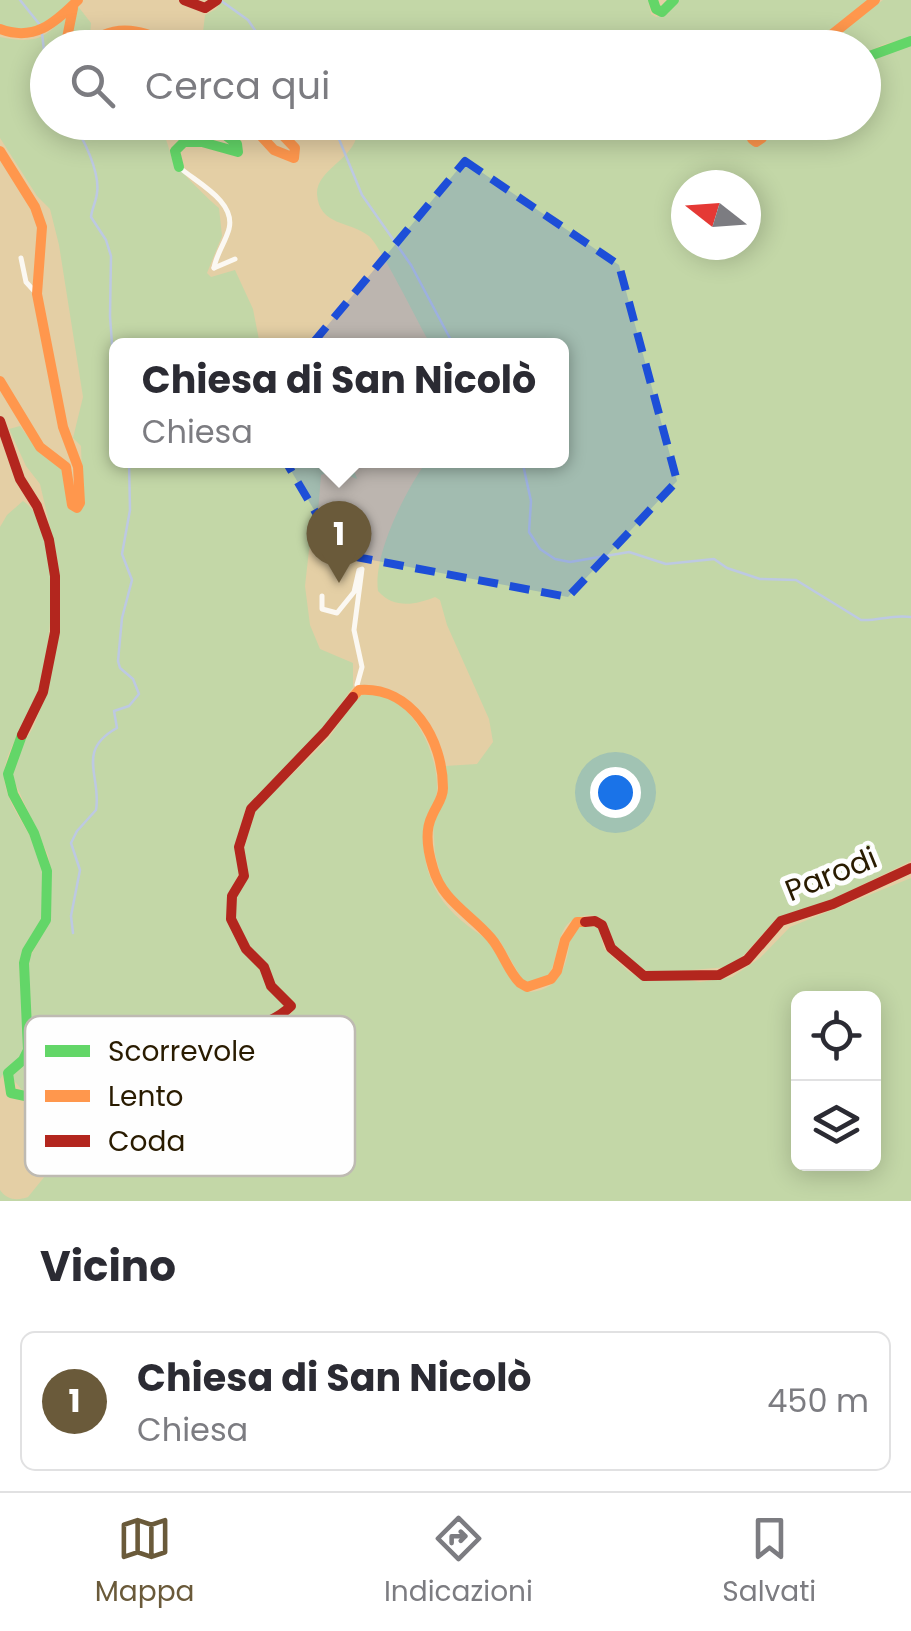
<!DOCTYPE html>
<html lang="it">
<meta charset="utf-8">
<style>
:root{--surface:#fff;--page:#f2f2f3;--text:#2b2b33;--muted:#7c7c81;--line:#e1e1e2;--accent:#6a5a3a}
body{margin:0;font-family:Poppins,sans-serif;background:var(--page);color:var(--text)}
.controls{position:absolute;right:30px;bottom:30px;display:grid;overflow:hidden;border-radius:15px;box-shadow:0 5px 25px #0003}
.controls button{width:90px;height:90px;display:grid;place-items:center;padding:0;border:0;border-bottom:2px solid var(--line);background:var(--surface);color:var(--text);font:50px sans-serif}
.compass{position:absolute;left:671px;top:170px;width:90px;height:90px;border-radius:50%;background:var(--surface);box-shadow:0 5px 25px #0003;rotate:287deg}
.you{position:absolute;left:615px;top:792px;width:35px;height:35px;margin:-25px;border:8px solid #fff;border-radius:50%;background:#1a73e8;box-shadow:0 0 0 15px #1a73e833}
.badge{display:grid;place-items:center;width:65px;height:65px;border-radius:50%;background:var(--accent);color:#fff;font-size:32px;font-weight:700}
.pin{position:absolute;translate:-50% -82px;filter:drop-shadow(0 2px 5px #0008)}
.pin::after{content:'';position:absolute;top:52px;width:35px;height:30px;background:inherit;clip-path:polygon(0 0,100% 0,50% 100%)}
.popup{position:absolute;left:109px;top:338px;width:460px;height:130px;box-sizing:border-box;display:grid;place-content:center;border-radius:15px;background:var(--surface);filter:drop-shadow(0 2px 8px #0005);font-size:32px;white-space:nowrap;color:var(--muted)}
.popup b{font-size:38px;color:var(--text)}
.popup::after{content:'';position:absolute;left:50%;top:100%;margin-left:-20px;border:20px solid transparent;border-top-color:var(--surface)}
.list{margin:0;padding:0;list-style:none}
h2{display:flex;justify-content:space-between;align-items:center;height:130px;margin:0;padding:0 40px;font-size:42px}
h2 small{font-size:32px;font-weight:400;color:var(--muted)}
.list li{display:grid;grid-template-columns:65px 1fr auto;gap:30px;align-items:center;box-sizing:border-box;height:140px;margin:0 20px 20px;padding:0 20px;border:2px solid var(--line);border-radius:15px}
.list b{display:block;font-size:38px;white-space:nowrap}
.list p{margin:0;font-size:32px;white-space:nowrap;color:var(--muted)}
.list em{font-size:32px;font-style:normal;color:var(--muted)}
.icon{flex:none;width:55px;height:55px;fill:none;stroke:currentColor;stroke-width:2;stroke-linecap:round;stroke-linejoin:round}
.map{position:relative;flex:none;width:911px;height:1201px;overflow:hidden}
.search{position:absolute;background:var(--surface);box-shadow:0 5px 25px #0003;left:30px;right:30px;top:30px;height:110px;display:flex;align-items:center;gap:25px;box-sizing:border-box;padding:0 35px;border-radius:55px;color:var(--muted);font-size:38px}
.sheet{height:290px;background:var(--surface)}
nav{display:flex;justify-content:space-around;align-items:center;box-sizing:border-box;height:140px;border-top:2px solid var(--line);background:var(--surface);font-size:28px;color:var(--muted)}
nav a{display:grid;justify-items:center;gap:5px}
nav .on{color:var(--accent)}
.map>svg:first-child{display:block}
.green{fill:#c3d7a7;fill-rule:evenodd}
.lines{fill:none;stroke-linecap:round;stroke-linejoin:round}
.stream{stroke:#bdc9e2;stroke-width:2.5}
.street{stroke:#fbf8f2;stroke-width:5}
.fast{stroke:#63d668;stroke-width:10}
.slow{stroke:#ff974d;stroke-width:10}
.jam{stroke:#b3261e;stroke-width:10}
.marked{fill:#1d4ed8;fill-opacity:0.2;stroke:#1d4ed8;stroke-width:8;stroke-dasharray:20 12;stroke-linejoin:round}
.labels{text-anchor:middle;dominant-baseline:central;stroke-width:10;stroke-linejoin:round;paint-order:stroke}
.street-label{font-size:30px;fill:#291b00;stroke:#fefefe}
.key{fill:#fefefe;stroke:#bebab2;stroke-width:2.5}
.key-label{font-size:28px;fill:#291b00}
</style>
<div class="map">
<svg width="911" height="1201" viewBox="0 0 911 1201">
<rect width="100%" height="100%" fill="#e4cfa5"/>
<g class="green">
<path d="M 0,0 L 74,0 C 52,19 29,44 0,24 Z"/>
<path d="M 222,0 L 648,0 L 651,14 L 656,17 L 667,14 L 679,0 L 868,0 L 807,48 L 205,48 L 203,32 L 205,15 L 216,9 Z"/>
<path d="M 883,0 L 911,0 L 911,37 L 882,45 L 864,54 L 864,48 L 822,48 Z"/>
<path d="M 77,5 L 91,23 L 90,36 L 98,47 L 48,48 L 48,122 L 157,123 C 166,134 168,147 173,161 C 175,166 213,204 219,208 L 222,236 L 207,273 L 211,277 L 235,270 L 253,309 L 260,345 L 116,346 L 116,460 L 351,461 L 357,479 L 334,470 L 321,475 L 317,525 L 309,550 L 305,586 L 310,625 L 320,649 L 353,663 L 353,687 L 322,730 L 246,808 L 235,847 L 239,873 L 229,894 L 227,920 L 244,952 L 261,970 L 267,987 L 287,1004 L 283,1010 L 255,1021 L 240,1039 L 192,1043 C 172,1063 175,1079 176,1105 L 106,1115 L 97,1132 L 96,1163 L 91,1164 L 62,1125 L 55,1106 L 40,1096 L 22,1090 L 11,1077 L 32,1055 L 28,961 L 50,919 L 51,871 L 48,855 L 12,776 L 16,755 L 33,728 L 47,692 L 59,630 L 59,580 L 57,557 L 40,484 L 26,466 L 9,429 L 20,426 L 40,453 L 64,470 L 67,507 L 79,512 L 83,504 L 81,446 L 73,438 L 83,397 L 59,245 L 50,209 L 37,196 L 0,138 L 0,37 C 44,46 47,34 77,5 Z"/>
<path d="M 911,46 L 911,861 L 829,901 L 776,919 L 744,955 L 727,967 L 656,973 C 639,970 621,956 612,942 C 607,935 610,926 603,920 C 591,910 569,917 563,931 C 556,945 557,962 548,976 L 530,983 L 523,981 L 500,941 L 458,906 L 442,880 L 435,854 L 433,822 L 447,794 L 445,766 L 477,764 L 493,742 L 489,719 L 447,625 L 440,600 L 435,597 C 415,605 394,609 378,591 C 373,555 405,491 427,461 L 562,460 L 562,346 L 431,345 C 420,327 380,245 369,236 C 350,221 319,226 317,194 C 316,167 361,159 358,123 L 749,123 L 749,142 L 758,145 L 765,140 L 768,123 L 864,122 L 864,64 L 886,52 ZM 686,185 L 746,185 L 746,245 L 686,245 Z"/>
<path d="M 23,501 C 66,529 51,656 36,698 C 28,724 5,747 4,775 C 4,804 32,831 40,858 C 45,876 48,909 40,926 C 34,937 23,946 21,959 C 15,988 32,1021 23,1050 C 20,1061 6,1069 0,1079 L 0,527 L 7,515 Z"/>
<path d="M 366,693 C 410,691 438,751 437,789 C 437,802 431,806 427,817 C 421,831 424,857 428,871 C 435,895 449,911 468,926 C 474,931 482,935 487,940 C 503,959 504,982 530,992 C 563,990 568,960 571,932 L 583,925 L 599,928 L 604,949 L 628,971 L 645,981 L 678,978 L 700,982 L 732,977 L 760,958 L 790,927 L 911,878 L 911,1201 L 0,1201 L 0,1190 C 7,1200 17,1201 28,1197 L 67,1149 C 78,1154 81,1167 92,1173 L 99,1171 L 105,1164 L 103,1133 L 108,1123 L 171,1116 L 181,1112 C 185,1100 181,1092 181,1079 C 181,1041 218,1051 244,1047 L 258,1028 L 292,1013 L 294,1002 L 274,984 L 268,966 L 247,946 L 235,920 L 235,898 L 247,876 L 244,849 L 255,811 L 328,739 L 357,698 ZM 798,998 L 874,998 L 874,1164 L 798,1164 Z"/>
</g>
<g class="lines">
<g class="stream">
<path d="M 20,0 L 40,25"/>
<path d="M 220,0 L 248,20 L 267,48"/>
<path d="M 42,33 L 48,86"/>
<path d="M 71,122 C 84,137 100,173 97,193 C 96,202 92,208 91,217 L 106,240 L 111,256 L 110,316 L 116,400"/>
<path d="M 332,122 L 362,195 L 411,265 L 454,346"/>
<path d="M 522,460 L 531,501 L 529,532 L 540,549 L 555,559 L 570,562 L 629,552 L 666,564 L 714,559 L 727,568 L 760,579 L 796,580 L 861,620 C 879,621 892,614 911,617"/>
<path d="M 73,933 L 71,916 L 80,870 L 71,843 L 77,831 L 96,810 C 102,777 75,751 117,728 L 114,711 L 129,706 L 139,694 L 133,679 L 120,668 L 118,661 L 122,618 L 132,580 L 122,554 L 130,510 L 129,460"/>
</g>
<g class="street">
<path d="M 179,167 C 197,183 236,201 229,229 C 225,243 216,255 214,268"/>
<path d="M 21,258 L 26,282 L 37,294"/>
<path d="M 214,268 L 235,259"/>
<path d="M 322,596 L 322,609 L 337,613 L 354,592 L 359,570 L 362,569 L 354,630 L 362,667 L 357,685 L 359,690"/>
</g>
<g class="fast">
<path d="M 653,0 L 656,9 L 662,12 L 674,0"/>
<path d="M 864,58 L 911,41"/>
<path d="M 179,167 L 175,151 L 184,142 L 202,142 L 238,152 L 237,144 L 208,122"/>
<path d="M 22,735 L 8,774 L 13,794 L 34,833 L 47,871 L 46,920 L 27,951 L 24,963 L 28,1050 L 23,1060 L 8,1073 L 11,1093 L 44,1100 L 52,1106 L 59,1132 L 92,1167 L 98,1166 L 103,1128 L 110,1117 L 167,1112"/>
</g>
<g class="slow">
<path d="M 0,29 C 34,42 55,23 78,0"/>
<path d="M 65,48 L 73,8"/>
<path d="M 85,48 C 114,19 146,31 179,48"/>
<path d="M 815,48 L 875,0"/>
<path d="M 248,122 L 274,150 L 294,158 L 295,148 L 270,122"/>
<path d="M 753,122 L 752,139 L 756,142 L 762,138 L 764,122"/>
<path d="M 0,151 L 35,207 L 42,227 L 37,294 L 63,427 L 78,467 L 80,503 L 77,508 L 72,505 L 66,467 L 40,447 L 0,381"/>
<path d="M 353,697 L 359,690 C 411,686 443,739 443,788 C 443,799 436,806 432,816 C 424,832 428,852 433,868 C 442,901 471,914 491,938 C 503,952 507,970 520,983 L 527,987 L 551,979 L 557,971 L 565,940 L 577,922 L 585,922"/>
</g>
<g class="jam">
<path d="M 184,0 L 205,8 L 217,0"/>
<path d="M 0,421 L 20,479 L 37,506 L 49,540 L 55,576 L 55,632 L 43,692 L 22,735"/>
<path d="M 585,922 L 595,921 L 602,925 L 611,948 L 644,976 L 719,975 L 747,960 L 781,921 L 833,904 L 911,868"/>
<path d="M 167,1112 L 179,1107 L 179,1068 L 194,1046 L 242,1043 C 260,1019 273,1024 291,1006 L 271,986 L 264,967 L 246,949 L 231,919 L 232,896 L 244,876 L 239,847 L 251,809 L 325,732 L 353,697"/>
</g>
</g>
<path class="marked" d="M 465,161 L 619,265 L 677,481 L 568,597 L 340,554 L 256,411 Z"/>
<g class="labels">
<g class="street-label">
<text transform="translate(831 874) rotate(-22)">Parodi</text>
</g>
</g>
<rect x="25" y="1016" width="330" height="160" rx="15" class="key"/>
<rect x="45" y="1045" width="45" height="12" fill="#63d668"/>
<rect x="45" y="1090" width="45" height="12" fill="#ff974d"/>
<rect x="45" y="1135" width="45" height="12" fill="#b3261e"/>
<g class="key-label">
<text x="108" y="1061">Scorrevole</text>
<text x="108" y="1106">Lento</text>
<text x="108" y="1151">Coda</text>
</g>
</svg>
<div class="controls">
<button><svg class="icon" aria-label="locate" viewBox="0 0 24 24"><circle cx="12" cy="12" r="6"/><path d="M12 2v4M12 18v4M2 12h4M18 12h4"/></svg></button>
<button><svg class="icon" aria-label="layers" viewBox="0 0 24 24"><path d="M12 4l9 5-9 5-9-5zM3 14l9 5 9-5"/></svg></button>
</div>
<svg class="compass" viewBox="-18 -18 36 36"><path d="M0-13l5 13h-10z" fill="#e53935"/><path d="M0 13l5-13h-10z" fill="#7c7c81"/></svg>
<div class="you"></div>
<div class="pin badge" style="left:339px;top:583px">1</div>
<div class="popup"><b>Chiesa di San Nicolò</b>Chiesa</div>
<div class="search"><svg class="icon" aria-label="search" viewBox="0 0 24 24"><circle cx="10" cy="10" r="6"/><path d="M15 15l6 6"/></svg>Cerca qui</div>
</div>
<section class="sheet">
<h2>Vicino<small></small></h2>
<ul class="list">
<li><span class="badge">1</span><div><b>Chiesa di San Nicolò</b><p>Chiesa</p></div><em>450 m</em></li>
</ul>
</section>
<nav>
<a class="on"><svg class="icon" aria-label="map" viewBox="0 0 24 24"><path d="M3 6l6-2 6 2 6-2v14l-6 2-6-2-6 2zM9 4v14M15 6v14"/></svg>Mappa</a>
<a><svg class="icon" aria-label="directions" viewBox="0 0 24 24"><path d="M12 3l9 9-9 9-9-9zM9 14v-3h6M13 9l2 2-2 2"/></svg>Indicazioni</a>
<a><svg class="icon" aria-label="saved" viewBox="0 0 24 24"><path d="M7 4h10v16l-5-4-5 4z"/></svg>Salvati</a>
</nav>
